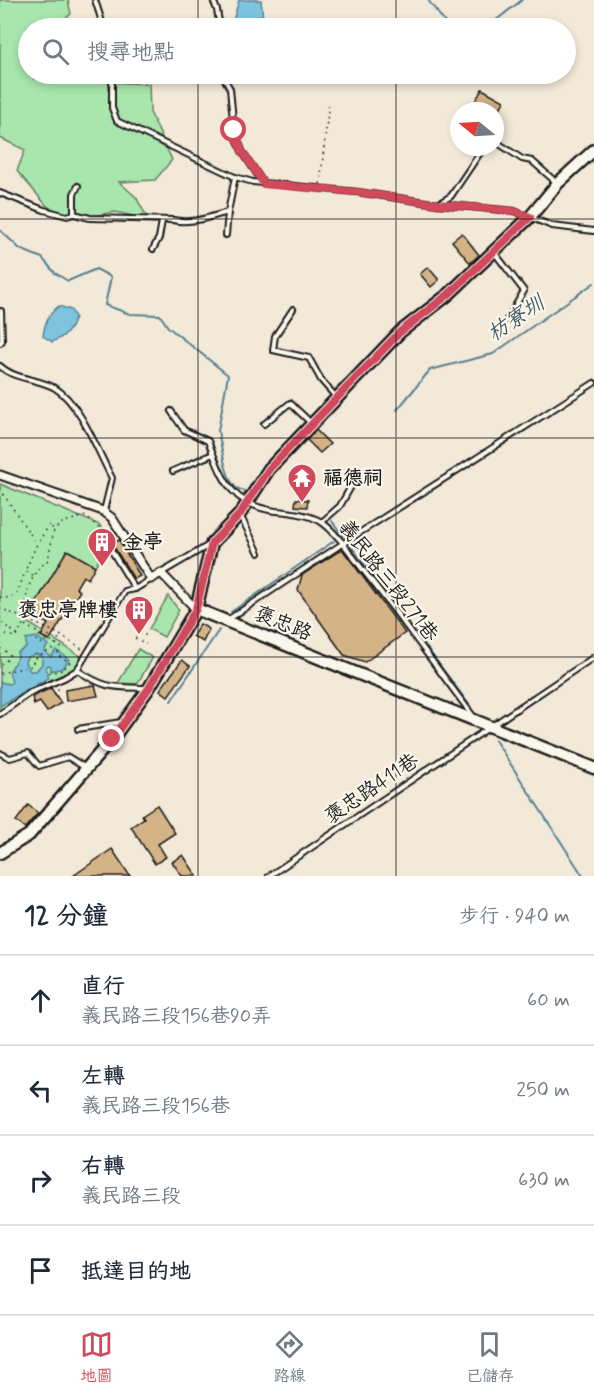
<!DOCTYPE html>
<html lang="zh-TW">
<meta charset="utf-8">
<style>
:root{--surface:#fff;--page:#f6f6f7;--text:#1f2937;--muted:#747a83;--line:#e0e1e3;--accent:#d1495b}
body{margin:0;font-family:Mynerve,"LXGW WenKai TC",sans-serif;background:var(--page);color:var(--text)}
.compass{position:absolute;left:450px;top:102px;width:54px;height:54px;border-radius:50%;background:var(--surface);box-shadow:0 3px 9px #0003;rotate:288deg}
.stop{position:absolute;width:18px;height:18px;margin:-14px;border:4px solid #d1495b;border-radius:50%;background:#fff}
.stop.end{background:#d1495b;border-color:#fff;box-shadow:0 2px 6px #0008}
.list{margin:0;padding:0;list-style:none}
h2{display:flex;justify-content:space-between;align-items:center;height:78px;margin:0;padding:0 24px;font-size:26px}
h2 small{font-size:20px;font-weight:400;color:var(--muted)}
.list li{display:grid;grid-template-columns:39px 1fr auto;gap:18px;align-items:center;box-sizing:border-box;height:90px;padding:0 24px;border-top:2px solid var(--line)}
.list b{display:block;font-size:22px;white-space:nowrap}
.list p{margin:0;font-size:20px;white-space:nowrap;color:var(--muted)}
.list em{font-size:20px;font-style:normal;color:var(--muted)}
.icon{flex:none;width:33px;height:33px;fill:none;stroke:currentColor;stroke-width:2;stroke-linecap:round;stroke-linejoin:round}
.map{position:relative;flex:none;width:594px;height:876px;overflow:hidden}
.search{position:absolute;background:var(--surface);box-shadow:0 3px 9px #0003;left:18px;right:18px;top:18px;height:66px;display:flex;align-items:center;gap:15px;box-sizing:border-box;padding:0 21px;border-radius:33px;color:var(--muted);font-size:22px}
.sheet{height:438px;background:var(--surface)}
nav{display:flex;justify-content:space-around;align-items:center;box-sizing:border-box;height:84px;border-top:2px solid var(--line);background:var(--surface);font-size:16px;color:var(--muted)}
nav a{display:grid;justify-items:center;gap:3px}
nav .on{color:var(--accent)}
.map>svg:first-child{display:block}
.green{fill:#a8e6ad;stroke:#628164;stroke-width:1.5}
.water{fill:#7ec4df;stroke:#578191;stroke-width:1.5;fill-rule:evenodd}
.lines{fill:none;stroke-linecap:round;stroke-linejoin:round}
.stream{stroke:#578191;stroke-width:2}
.building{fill:#d4b387;stroke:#1c1c1c;stroke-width:1.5}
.lane-casing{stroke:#1c1c1c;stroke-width:8}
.street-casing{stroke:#1c1c1c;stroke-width:11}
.secondary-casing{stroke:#1c1c1c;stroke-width:15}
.path{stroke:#1c1c1c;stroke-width:1.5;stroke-dasharray:1.5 4.5;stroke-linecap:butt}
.lane{stroke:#fbf7ec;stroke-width:4}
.street{stroke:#fbf7ec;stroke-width:7}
.secondary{stroke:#fbf7ec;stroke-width:10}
.route{stroke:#d1495b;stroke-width:8}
.grid{fill:none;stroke:#1c1c1c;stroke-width:1.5;stroke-opacity:0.55}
.labels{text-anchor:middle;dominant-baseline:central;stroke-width:4.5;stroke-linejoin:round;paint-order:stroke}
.poi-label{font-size:20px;font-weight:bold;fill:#1c1c1c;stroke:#fbf7ec;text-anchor:start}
.street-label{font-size:20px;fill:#1c1c1c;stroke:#fbf7ec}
.water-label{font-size:21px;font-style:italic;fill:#3e5760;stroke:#fbf7ec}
</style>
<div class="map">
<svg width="594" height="876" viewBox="0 0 594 876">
<rect width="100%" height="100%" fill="#f3e9d8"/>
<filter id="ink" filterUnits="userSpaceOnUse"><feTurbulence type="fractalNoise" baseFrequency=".0167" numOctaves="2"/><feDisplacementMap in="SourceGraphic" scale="12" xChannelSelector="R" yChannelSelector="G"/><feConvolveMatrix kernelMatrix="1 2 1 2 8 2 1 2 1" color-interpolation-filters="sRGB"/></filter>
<g filter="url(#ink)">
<g class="green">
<path d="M 0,0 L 68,0 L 71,14 L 52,28 L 28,28 L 28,74 L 33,74 L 34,79 L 53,74 L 81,74 L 110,82 L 149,84 L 150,112 L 172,160 L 155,180 L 119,182 L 136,197 L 148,219 L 115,212 L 80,218 L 48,207 L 17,171 L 25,150 L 0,138 Z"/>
<path d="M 0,484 L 100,525 L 111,540 L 95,566 L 67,550 L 30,613 L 27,622 L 82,657 L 73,670 L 48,681 L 0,710 Z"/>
<path d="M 168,596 L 179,610 L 164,637 L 149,629 Z"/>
<path d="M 138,649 L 153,658 L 152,659 L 137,684 L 118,683 Z"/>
</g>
<g class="water">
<path d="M 239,0 L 261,0 L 264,28 L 231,28 Z"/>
<path d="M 59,306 L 71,310 L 75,317 C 71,331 66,336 52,342 L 43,336 C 45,322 48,314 59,306 Z"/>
<path d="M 37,637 L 48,645 L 44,651 L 51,657 L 56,650 L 69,659 L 63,668 L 51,671 L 51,666 L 48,665 L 46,667 L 48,678 L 0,706 L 0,682 L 9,684 L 12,682 L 9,672 L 18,657 L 17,653 L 26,647 L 26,639 ZM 36,654 L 42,657 L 42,664 L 36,671 L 30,671 L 25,662 L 27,657 Z"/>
</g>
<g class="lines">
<g class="stream">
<path d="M 428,0 L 449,28"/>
<path d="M 486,28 L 522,0"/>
<path d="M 0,230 L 20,249 L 42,258 L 55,273 L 68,281 L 96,269 L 111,277 L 105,305 L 130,314 L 160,315 L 168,327 L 228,375 L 218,431 L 225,465 L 230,480 L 236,488 L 247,492"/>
<path d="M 397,410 L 430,370 L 493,354 L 594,283"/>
<path d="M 332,521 L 343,536"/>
<path d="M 351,546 L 471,707"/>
<path d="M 231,612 L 334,541"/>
<path d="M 171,701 L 219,630"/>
<path d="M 495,740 L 583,876"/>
</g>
</g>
<g class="building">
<path d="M 482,89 L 504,101 L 499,111 L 470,111 Z"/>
<path d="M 462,233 L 479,255 L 470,263 L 452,241 Z"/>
<path d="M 428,267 L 439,280 L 431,287 L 420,274 Z"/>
<path d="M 316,430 L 330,444 L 320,453 L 307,440 Z"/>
<path d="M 296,499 L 308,500 L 307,507 L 295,506 Z"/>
<path d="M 119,540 L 140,576 L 134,579 L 112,544 Z"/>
<path d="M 342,549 L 405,633 L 365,662 L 344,655 L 298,590 L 302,575 Z"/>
<path d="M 67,550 L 95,566 L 88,579 L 83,576 L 76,588 L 80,591 L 49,641 L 41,636 L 48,624 L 30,613 Z"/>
<path d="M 200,624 L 209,629 L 203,642 L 193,636 Z"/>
<path d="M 182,660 L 190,666 L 168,696 L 160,690 Z"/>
<path d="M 95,685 L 98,696 L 66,701 L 65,690 Z"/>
<path d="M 51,688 L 61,703 L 47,712 L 40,702 L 34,705 L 32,697 Z"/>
<path d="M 28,805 L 38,813 L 25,828 L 16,821 Z"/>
<path d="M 157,805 L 175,833 L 158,844 L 166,857 L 155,864 L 131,827 L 144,818 L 142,815 Z"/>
<path d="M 112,849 L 130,876 L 73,876 Z"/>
<path d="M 183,855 L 197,876 L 182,876 L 172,862 Z"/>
</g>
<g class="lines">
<g class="lane-casing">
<g id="lane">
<path d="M 95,0 L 104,28"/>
<path d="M 213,0 L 217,10 L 220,28"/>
<path d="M 112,74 L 112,108 L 117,121 L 235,177 L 253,182 L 357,192 L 438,204 L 514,211 L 552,226 L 594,231"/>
<path d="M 222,74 L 230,89 L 234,130 L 242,151 L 263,183"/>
<path d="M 495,141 L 522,159 L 532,161 L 557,183"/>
<path d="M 0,193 L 44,210 L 67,216 L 74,214 L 90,218 L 173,220 C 192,224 210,217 228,212"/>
<path d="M 438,204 L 451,196 L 484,147"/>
<path d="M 74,214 L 74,194 L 78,186"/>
<path d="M 226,235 L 228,212 L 235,177"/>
<path d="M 153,249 L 159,238 L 162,221"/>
<path d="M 494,252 L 524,291 L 505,323"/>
<path d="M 293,309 L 275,336 L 273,350 L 309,358 L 321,380 L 336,397"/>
<path d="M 0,343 L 2,341 L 1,311"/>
<path d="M 0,366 C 15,380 37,378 55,388 C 80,403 98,452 112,478 L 104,511"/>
<path d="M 171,411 L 184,430 L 208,441 C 223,479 230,505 276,511 C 291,512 307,514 320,521 C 336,531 352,556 363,570 C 401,617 436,667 473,716"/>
<path d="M 264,424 L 290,403 L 311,423"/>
<path d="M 173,471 L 213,454"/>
<path d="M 240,515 L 259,553"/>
<path d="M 322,522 L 340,506 L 358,474"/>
<path d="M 108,545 L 135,589"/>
<path d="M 161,573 L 209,545"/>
<path d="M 229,619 L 342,544 L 594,383"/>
<path d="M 77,670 C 106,689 112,687 146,688"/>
<path d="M 0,714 L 31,692 L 64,678 L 77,670 L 125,591 L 135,589 L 150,580"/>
<path d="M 78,729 L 121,722"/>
<path d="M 0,753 L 10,758 L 28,753 L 39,766 L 68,757 L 84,767"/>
<path d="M 269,876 L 594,657"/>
</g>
</g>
<g class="street-casing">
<path id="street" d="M 0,475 L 103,511 L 112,518 L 151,579 L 161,573 L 196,609"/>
</g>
<g class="secondary-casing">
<g id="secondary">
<path d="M 196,609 L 594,768"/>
<path d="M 0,853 L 29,835 L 112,739 L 149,688 L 196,609 L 212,543 L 240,514 L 269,469 L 400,332 L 449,294 L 530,217 L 558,183 L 594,150"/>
</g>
</g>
<g class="path">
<path d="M 320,184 L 329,102"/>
<path d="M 0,489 L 36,543"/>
<path d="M 33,575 L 25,571 L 37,544 L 50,524 L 53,529"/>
<path d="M 0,597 L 9,598 L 17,594 L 25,572"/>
<path d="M 0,608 L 55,632 L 82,649"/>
<path d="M 0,617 L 3,624 L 18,635"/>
<path d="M 25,625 L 61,647 L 57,655 L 70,662 L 63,670 L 50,673 L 49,669"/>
<path d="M 139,632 L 149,637"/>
<path d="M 40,635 L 36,640 L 43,644 L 52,631"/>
<path d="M 0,637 L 5,635 L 17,637 L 26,618 L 26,599 L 29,586 L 36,571 L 48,560 L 54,530 L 62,523 L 84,516 L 101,528 L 106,539"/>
<path d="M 135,638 L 146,644"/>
<path d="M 0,648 L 10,654 L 6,661 L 0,664"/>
<path d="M 0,673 L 32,666 L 34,659 L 52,649 L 60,636"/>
<path d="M 55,695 L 60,685"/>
</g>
<use href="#lane" class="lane"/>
<use href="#street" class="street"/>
<use href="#secondary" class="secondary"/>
</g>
</g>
<g class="lines" filter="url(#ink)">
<path class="route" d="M 112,739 L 149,688 L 196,609 L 212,543 L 240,514 L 269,469 L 400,332 L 449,294 L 530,217 L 514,211 L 438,204 L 357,192 L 264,184 L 242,151 L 234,130"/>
</g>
<path class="grid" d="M 198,0 L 198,28M 396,0 L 396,28M 198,74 L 198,876M 396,74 L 396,876M 0,219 L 594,219M 0,438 L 594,438M 0,657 L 594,657"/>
<defs>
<g id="temple-pin" transform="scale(1.5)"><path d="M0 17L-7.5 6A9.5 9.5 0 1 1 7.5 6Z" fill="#d1495b" stroke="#fbf7ec"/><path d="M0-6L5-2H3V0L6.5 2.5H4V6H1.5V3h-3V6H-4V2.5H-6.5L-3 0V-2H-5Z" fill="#fff"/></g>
<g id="building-pin" transform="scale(1.5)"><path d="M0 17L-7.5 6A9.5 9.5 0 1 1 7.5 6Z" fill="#d1495b" stroke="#fbf7ec"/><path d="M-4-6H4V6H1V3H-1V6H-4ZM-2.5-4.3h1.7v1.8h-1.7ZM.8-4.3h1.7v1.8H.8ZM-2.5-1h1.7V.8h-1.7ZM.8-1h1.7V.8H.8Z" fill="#fff"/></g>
</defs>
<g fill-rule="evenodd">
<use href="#temple-pin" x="302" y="478"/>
<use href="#building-pin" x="102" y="542"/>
<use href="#building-pin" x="139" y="610"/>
</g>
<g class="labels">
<g class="poi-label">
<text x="323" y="478">福德祠</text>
<text x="123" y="542">金亭</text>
<text x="118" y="610" text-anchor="end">褒忠亭牌樓</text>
</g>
<g class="street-label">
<text transform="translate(388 581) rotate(52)">義民路三段271巷</text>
<text transform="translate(283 624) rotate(22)">褒忠路</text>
<text transform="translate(372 789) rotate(-34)">褒忠路411巷</text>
</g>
<g class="water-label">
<text transform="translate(516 319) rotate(-34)">枋寮圳</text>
</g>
</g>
</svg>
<svg class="compass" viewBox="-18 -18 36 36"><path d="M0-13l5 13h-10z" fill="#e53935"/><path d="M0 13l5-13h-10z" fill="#747a83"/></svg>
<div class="stop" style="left:234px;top:130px"></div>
<div class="stop end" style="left:112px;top:739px"></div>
<div class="search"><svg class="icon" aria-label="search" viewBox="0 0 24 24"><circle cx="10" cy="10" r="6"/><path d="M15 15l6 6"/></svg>搜尋地點</div>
</div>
<section class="sheet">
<h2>12 分鐘<small>步行 · 940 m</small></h2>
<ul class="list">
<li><svg class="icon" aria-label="ahead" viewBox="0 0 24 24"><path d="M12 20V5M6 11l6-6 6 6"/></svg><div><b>直行</b><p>義民路三段156巷90弄</p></div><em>60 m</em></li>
<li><svg class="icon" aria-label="left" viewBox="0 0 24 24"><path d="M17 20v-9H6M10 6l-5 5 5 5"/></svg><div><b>左轉</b><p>義民路三段156巷</p></div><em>250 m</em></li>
<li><svg class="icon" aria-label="right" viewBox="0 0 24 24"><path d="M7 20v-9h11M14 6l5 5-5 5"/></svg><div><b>右轉</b><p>義民路三段</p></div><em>630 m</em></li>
<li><svg class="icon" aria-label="arrive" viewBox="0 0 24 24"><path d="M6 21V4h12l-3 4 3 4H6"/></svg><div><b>抵達目的地</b></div></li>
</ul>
</section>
<nav>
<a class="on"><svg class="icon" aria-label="map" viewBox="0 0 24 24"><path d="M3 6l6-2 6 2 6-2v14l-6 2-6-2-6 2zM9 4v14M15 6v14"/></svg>地圖</a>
<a><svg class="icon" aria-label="directions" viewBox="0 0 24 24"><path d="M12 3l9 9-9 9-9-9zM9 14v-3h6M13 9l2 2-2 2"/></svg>路線</a>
<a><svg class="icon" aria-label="saved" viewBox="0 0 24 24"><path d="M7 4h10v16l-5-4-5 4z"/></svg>已儲存</a>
</nav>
